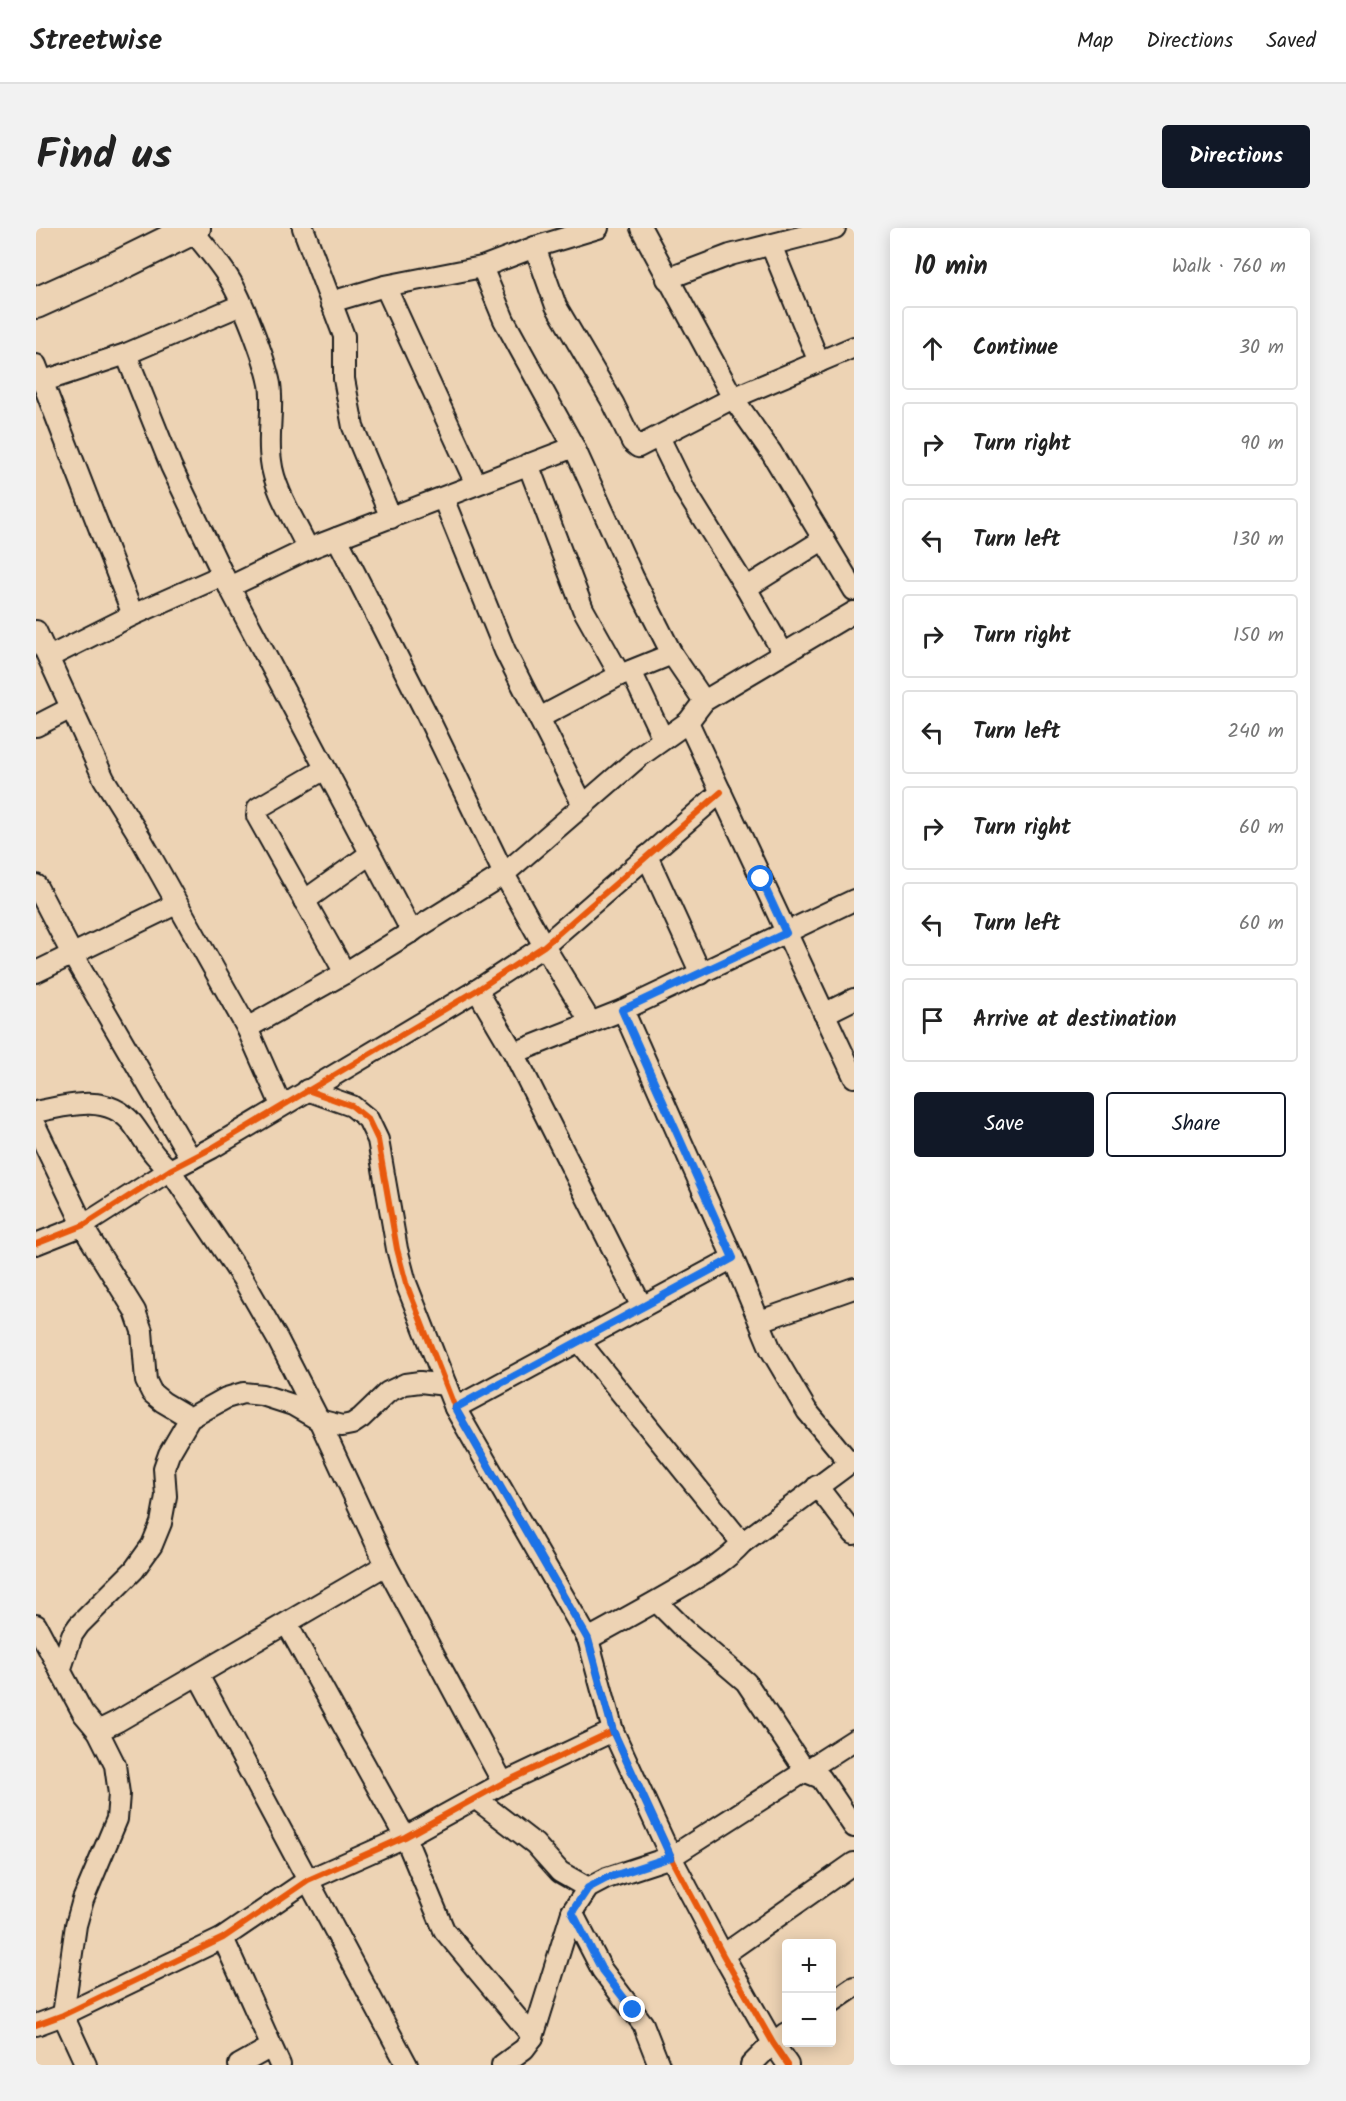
<!DOCTYPE html>
<meta charset="utf-8">
<style>
:root{--surface:#fff;--page:#f2f2f2;--text:#222;--muted:#767676;--line:#e0e0e0;--accent:#111827}
body{margin:0;font-family:Kalam,sans-serif;background:var(--page);color:var(--text)}
.controls{position:absolute;right:18px;bottom:18px;display:grid;overflow:hidden;border-radius:6px;box-shadow:0 3px 15px #0003}
.controls button{width:54px;height:54px;display:grid;place-items:center;padding:0;border:0;border-bottom:2px solid var(--line);background:var(--surface);color:var(--text);font:30px sans-serif}
.stop{position:absolute;width:18px;height:18px;margin:-14px;border:4px solid #1a73e8;border-radius:50%;background:#fff}
.stop.end{background:#1a73e8;border-color:#fff;box-shadow:0 2px 6px #0008}
.list{margin:0;padding:0;list-style:none}
h2{display:flex;justify-content:space-between;align-items:center;height:78px;margin:0;padding:0 24px;font-size:26px}
h2 small{font-size:20px;font-weight:400;color:var(--muted)}
.list li{display:grid;grid-template-columns:39px 1fr auto;gap:18px;align-items:center;box-sizing:border-box;height:84px;margin:0 12px 12px;padding:0 12px;border:2px solid var(--line);border-radius:6px}
.list b{display:block;font-size:22px;white-space:nowrap}
.list em{font-size:20px;font-style:normal;color:var(--muted)}
.actions{display:flex;gap:12px;padding:18px 24px}
.actions a{flex:1;padding:14px 0;border:2px solid var(--accent);border-radius:6px;text-align:center;font-size:21px;color:var(--accent)}
.actions .main{background:var(--accent);color:#fff}
.icon{flex:none;width:33px;height:33px;fill:none;stroke:currentColor;stroke-width:2;stroke-linecap:round;stroke-linejoin:round}
.map{position:relative;flex:none;width:818px;height:1837px;overflow:hidden;border-radius:6px}
header{display:flex;align-items:center;gap:36px;box-sizing:border-box;height:84px;padding:0 30px;background:var(--surface);border-bottom:2px solid var(--line)}
header strong{font-size:28px}
nav{display:flex;gap:33px;margin-inline-start:auto;font-size:21px}
.intro{display:flex;align-items:center;justify-content:space-between;box-sizing:border-box;height:144px;padding:0 36px}
h1{margin:0;font-size:42px}
.button{padding:15px 27px;border-radius:6px;background:var(--accent);color:#fff;font-size:21px;font-weight:700}
main{display:flex;gap:36px;padding:0 36px}
aside{flex:1;background:var(--surface);border-radius:6px;box-shadow:0 3px 15px #0003}
.map>svg:first-child{display:block}
.lines{fill:none;stroke-linecap:round;stroke-linejoin:round}
.minor-casing{stroke:#1c1c1c;stroke-width:24}
.highway-casing{stroke:#1c1c1c;stroke-width:34}
.minor{stroke:#edd3b4;stroke-width:20}
.highway{stroke:#edd3b4;stroke-width:30}
.cycleway-casing{stroke:#edd3b4;stroke-width:10}
.cycleway{stroke:#e8590c;stroke-width:6}
.route{stroke:#1a73e8;stroke-width:8}
</style>
<header>
<strong>Streetwise</strong>
<nav><a>Map</a><a>Directions</a><a>Saved</a></nav>
</header>
<div class="intro"><h1>Find us</h1><a class="button">Directions</a></div>
<main>
<div class="map">
<svg width="818" height="1837" viewBox="0 0 818 1837">
<rect width="100%" height="100%" fill="#edd3b4"/>
<filter id="ink" filterUnits="userSpaceOnUse"><feTurbulence type="fractalNoise" baseFrequency=".0167" numOctaves="2"/><feDisplacementMap in="SourceGraphic" scale="12" xChannelSelector="R" yChannelSelector="G"/><feConvolveMatrix kernelMatrix="1 2 1 2 8 2 1 2 1" color-interpolation-filters="sRGB"/></filter>
<g filter="url(#ink)">
<g class="lines">
<g class="minor-casing">
<g id="minor">
<path d="M 267,0 L 308,108 L 308,151 L 317,199 L 355,290"/>
<path d="M 605,0 L 697,170 L 735,224 L 818,362"/>
<path d="M 156,2 C 168,17 182,33 192,49 C 206,70 229,131 234,156 C 238,181 231,207 235,233 C 238,262 260,295 272,321"/>
<path d="M 735,17 L 783,134"/>
<path d="M 499,19 L 520,78 L 577,175 L 596,214 L 602,219 L 697,170 L 818,119"/>
<path d="M 446,39 L 468,92 L 538,219 L 597,349 L 636,426 L 668,473"/>
<path d="M 631,51 L 694,27 L 799,0"/>
<path d="M 349,58 L 440,256"/>
<path d="M 295,74 L 349,58 L 446,39 L 499,19 L 562,0"/>
<path d="M 90,126 L 135,238 L 187,347 L 376,704"/>
<path d="M 0,137 L 97,387"/>
<path d="M 5,154 L 90,126 L 205,77"/>
<path d="M 623,209 L 649,262 L 710,360 L 747,425"/>
<path d="M 492,236 L 547,381 L 584,447"/>
<path d="M 407,270 L 469,423 L 547,577"/>
<path d="M 301,310 L 390,485 L 468,646 L 508,718 L 555,795"/>
<path d="M 193,359 L 272,321 L 538,219"/>
<path d="M 710,360 L 788,311"/>
<path d="M 0,403 L 68,551 L 104,609 L 211,800 L 245,877"/>
<path d="M 13,429 L 97,387 L 187,347"/>
<path d="M 595,443 L 627,511"/>
<path d="M 503,490 L 584,447 L 636,426"/>
<path d="M 652,494 L 818,849"/>
<path d="M 0,498 L 35,480"/>
<path d="M 289,541 L 222,580 L 221,588 L 309,745"/>
<path d="M 611,628 L 665,746"/>
<path d="M 0,657 L 36,726 L 155,931"/>
<path d="M 268,673 L 334,626"/>
<path d="M 0,744 L 140,676"/>
<path d="M 441,762 L 478,825 L 606,1079"/>
<path d="M 587,782 L 697,1030 L 735,1122 L 771,1183 L 814,1235"/>
<path d="M 788,786 L 818,771"/>
<path d="M 211,800 L 309,745 L 468,646 L 604,528 L 652,494 L 668,473 L 818,384"/>
<path d="M 478,825 L 587,782 L 818,672"/>
<path d="M 271,862 L 316,878 L 332,891 L 342,912 L 361,1021 L 370,1055 L 419,1180 L 552,1411 L 577,1503 L 635,1629 L 687,1727 L 737,1815 L 752,1837"/>
<path d="M 0,884 C 31,877 72,865 96,895 C 109,912 117,929 134,942 L 207,1051 L 242,1112 L 283,1192 L 350,1337 L 467,1555"/>
<path d="M 0,899 L 53,1009 L 99,1083 L 106,1103 L 110,1153 L 116,1165 L 127,1174 L 154,1190"/>
<path d="M 0,1016 L 48,997 L 134,942 L 176,920 L 441,762 L 508,718 L 685,564"/>
<path d="M 724,1093 L 818,1060"/>
<path d="M 543,1113 L 706,1315"/>
<path d="M 419,1180 L 697,1030"/>
<path d="M 781,1258 L 818,1306"/>
<path d="M 621,1374 L 648,1401 L 710,1454 L 770,1544 L 785,1550 L 818,1599"/>
<path d="M 251,1396 L 369,1609 L 408,1702 L 497,1809"/>
<path d="M 0,1397 L 47,1485 L 62,1503 L 79,1537 L 83,1566 L 81,1591 L 47,1672 L 40,1697 L 27,1787 L 50,1837"/>
<path d="M 552,1411 C 585,1393 618,1375 650,1356 C 670,1344 690,1333 706,1315 L 818,1232"/>
<path d="M 24,1443 L 36,1407 L 43,1397 L 98,1342 L 116,1317 L 125,1295 L 130,1268 L 128,1240 L 133,1226 L 154,1190 L 190,1170 L 207,1165 L 226,1167 L 257,1177 L 283,1192 L 306,1198 L 316,1196 L 325,1190 L 352,1164 L 369,1156 L 384,1154 L 410,1157"/>
<path d="M 162,1447 L 371,1837"/>
<path d="M 62,1503 L 82,1493 L 350,1337"/>
<path d="M 439,1570 L 499,1616 L 524,1644 L 552,1660"/>
<path d="M 536,1684 L 566,1742 L 607,1796 L 623,1837"/>
<path d="M 187,1710 L 244,1837"/>
<path d="M 687,1727 L 818,1635"/>
<path d="M 796,1774 L 818,1759"/>
<path d="M 0,1797 L 27,1787 L 187,1710 L 272,1652 L 369,1609 L 467,1555 L 577,1503"/>
<path d="M 203,1837 L 235,1819"/>
<path d="M 466,1837 L 488,1821 L 497,1809 L 536,1684 L 552,1660 L 571,1650 L 635,1629 L 818,1512"/>
<path d="M 715,1837 L 737,1815 L 750,1805"/>
</g>
</g>
<g class="highway-casing">
<path id="highway" d="M 0,75 L 82,38 L 159,0"/>
</g>
<use href="#minor" class="minor"/>
<use href="#highway" class="highway"/>
<g class="cycleway-casing">
<g id="cycleway">
<path d="M 271,862 L 316,878 L 332,891 L 342,912 L 361,1021 L 370,1055 L 419,1180 L 552,1411 L 577,1503 L 635,1629 L 687,1727 L 737,1815 L 752,1837"/>
<path d="M 0,1016 L 48,997 L 134,942 L 176,920 L 441,762 L 508,718 L 685,564"/>
<path d="M 0,1797 L 27,1787 L 187,1710 L 272,1652 L 369,1609 L 467,1555 L 577,1503"/>
</g>
</g>
<use href="#cycleway" class="cycleway"/>
</g>
</g>
<g class="lines" filter="url(#ink)">
<path class="route" d="M 597,1782 L 566,1742 L 536,1684 L 552,1660 L 571,1650 L 635,1629 L 577,1503 L 552,1411 L 419,1180 L 697,1030 L 586,782 L 750,705 L 725,651"/>
</g>
</svg>
<div class="controls">
<button>+</button>
<button>−</button>
</div>
<div class="stop" style="left:725px;top:651px"></div>
<div class="stop end" style="left:597px;top:1782px"></div>
</div>
<aside>
<h2>10 min<small>Walk · 760 m</small></h2>
<ul class="list">
<li><svg class="icon" aria-label="ahead" viewBox="0 0 24 24"><path d="M12 20V5M6 11l6-6 6 6"/></svg><div><b>Continue</b></div><em>30 m</em></li>
<li><svg class="icon" aria-label="right" viewBox="0 0 24 24"><path d="M7 20v-9h11M14 6l5 5-5 5"/></svg><div><b>Turn right</b></div><em>90 m</em></li>
<li><svg class="icon" aria-label="left" viewBox="0 0 24 24"><path d="M17 20v-9H6M10 6l-5 5 5 5"/></svg><div><b>Turn left</b></div><em>130 m</em></li>
<li><svg class="icon" aria-label="right" viewBox="0 0 24 24"><path d="M7 20v-9h11M14 6l5 5-5 5"/></svg><div><b>Turn right</b></div><em>150 m</em></li>
<li><svg class="icon" aria-label="left" viewBox="0 0 24 24"><path d="M17 20v-9H6M10 6l-5 5 5 5"/></svg><div><b>Turn left</b></div><em>240 m</em></li>
<li><svg class="icon" aria-label="right" viewBox="0 0 24 24"><path d="M7 20v-9h11M14 6l5 5-5 5"/></svg><div><b>Turn right</b></div><em>60 m</em></li>
<li><svg class="icon" aria-label="left" viewBox="0 0 24 24"><path d="M17 20v-9H6M10 6l-5 5 5 5"/></svg><div><b>Turn left</b></div><em>60 m</em></li>
<li><svg class="icon" aria-label="arrive" viewBox="0 0 24 24"><path d="M6 21V4h12l-3 4 3 4H6"/></svg><div><b>Arrive at destination</b></div></li>
</ul>
<div class="actions"><a class="main">Save</a><a>Share</a></div>
</aside>
</main>
